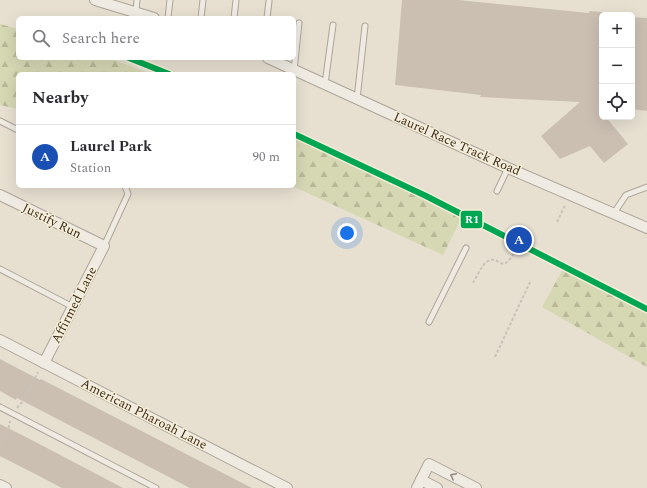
<!DOCTYPE html>
<meta charset="utf-8">
<style>
:root{--surface:#fff;--page:#f7f7f7;--text:#2b2b33;--muted:#7c7c81;--line:#e1e1e2;--accent:#0b8043}
body{margin:0;font-family:Spectral,serif;background:var(--page);color:var(--text)}
.controls{position:absolute;right:12px;top:12px;display:grid;overflow:hidden;border-radius:6px;box-shadow:0 4px 16px #0002}
.controls button{width:36px;height:36px;display:grid;place-items:center;padding:0;border:0;border-bottom:1px solid var(--line);background:var(--surface);color:var(--text);font:20px sans-serif}
.you{position:absolute;left:347px;top:233px;width:14px;height:14px;margin:-10px;border:3px solid #fff;border-radius:50%;background:#1a73e8;box-shadow:0 0 0 6px #1a73e833}
.badge{display:grid;place-items:center;width:26px;height:26px;border-radius:50%;background:var(--accent);color:#fff;font-size:13px;font-weight:700}
.pin{position:absolute;translate:-50% -50%;border:2px solid #fff;box-shadow:0 1px 4px #0006}
.list{margin:0;padding:0;list-style:none}
h2{display:flex;justify-content:space-between;align-items:center;height:52px;margin:0;padding:0 16px;font-size:17px}
h2 small{font-size:13px;font-weight:400;color:var(--muted)}
.list li{display:grid;grid-template-columns:26px 1fr auto;gap:12px;align-items:center;box-sizing:border-box;height:64px;padding:0 16px;border-top:1px solid var(--line)}
.list b{display:block;font-size:15px;white-space:nowrap}
.list p{margin:0;font-size:13px;white-space:nowrap;color:var(--muted)}
.list em{font-size:13px;font-style:normal;color:var(--muted)}
.icon{flex:none;width:22px;height:22px;fill:none;stroke:currentColor;stroke-width:2;stroke-linecap:round;stroke-linejoin:round}
.map{position:relative;flex:none;width:647px;height:488px;overflow:hidden}
.search{position:absolute;background:var(--surface);box-shadow:0 4px 16px #0002;left:16px;top:16px;width:280px;height:44px;display:flex;align-items:center;gap:10px;box-sizing:border-box;padding:0 14px;border-radius:6px;color:var(--muted);font-size:15px}
.panel{position:absolute;background:var(--surface);box-shadow:0 4px 16px #0002;left:16px;top:72px;width:280px;height:116px;border-radius:6px}
.map>svg:first-child{display:block}
.forest{fill:url(#forest-firs)}
.building{fill:#cbbfb2}
.lines{fill:none;stroke-linecap:round;stroke-linejoin:round}
.lane-casing{stroke:#ada599;stroke-width:7}
.street-casing{stroke:#ada599;stroke-width:12}
.path{stroke:#c8c2b9;stroke-width:2;stroke-dasharray:3 2;stroke-linecap:butt}
.lane{stroke:#efebe3;stroke-width:5}
.street{stroke:#efebe3;stroke-width:10}
.rail-1-casing{stroke:#f7eed8;stroke-width:9}
.rail-1{stroke:#00a651;stroke-width:6}
.oneway{stroke:#968c82}
.labels{text-anchor:middle;dominant-baseline:central;stroke-width:3;stroke-linejoin:round;paint-order:stroke}
.street-label{font-size:13px;fill:#3d2e20;stroke:#f7eed8}
.line-badge{stroke:#f7eed8;stroke-width:1.5}
.badge-label{font-size:11px;text-anchor:middle;font-weight:bold;fill:#fff}
</style>
<div class="map">
<svg width="647" height="488" viewBox="0 0 647 488">
<defs>
<pattern id="forest-firs" width="22" height="20" patternUnits="userSpaceOnUse"><rect width="22" height="20" fill="#d6d7b3"/><path d="M5 1l3.5 6h-7zM16 11l3.5 6h-7z" fill="#b9b99a"/></pattern>
</defs>
<rect width="100%" height="100%" fill="#e7e0d1"/>
<g class="forest">
<path d="M 0,24 L 18,29 L 18,58 L 109,58 L 151,74 L 18,74 L 18,109 L 0,105 Z"/>
<path d="M 294,134 L 355,162 L 463,215 L 443,255 L 292,186 L 294,186 Z"/>
<path d="M 564,267 L 647,309 L 647,367 L 542,307 Z"/>
</g>
<g class="building">
<path d="M 402,0 L 458,0 L 589,13 L 589,11 L 602,12 L 602,117 L 606,117 L 628,144 L 604,163 L 590,146 L 560,159 L 541,136 L 580,102 L 480,97 L 481,95 L 395,85 Z"/>
<path d="M 632,17 L 647,18 L 647,111 L 632,109 Z"/>
<path d="M 0,359 L 40,380 L 41,379 L 252,488 L 190,488 L 17,398 L 16,400 L 0,391 Z"/>
<path d="M 0,424 L 26,437 L 123,488 L 62,488 L 37,475 L 0,456 Z"/>
</g>
<g class="lines">
<g class="lane-casing">
<g id="lane">
<path d="M 136,12 L 137,0"/>
<path d="M 168,18 L 170,0"/>
<path d="M 201,18 L 203,0"/>
<path d="M 234,18 L 236,0"/>
<path d="M 267,18 L 269,1"/>
<path d="M 294,70 L 299,23"/>
<path d="M 325,84 L 333,25"/>
<path d="M 357,99 L 365,26"/>
<path d="M 0,121 L 18,130"/>
<path d="M 497,191 L 508,168"/>
<path d="M 614,213 L 626,195 L 647,187"/>
<path d="M 104,246 L 128,194 L 125,186"/>
<path d="M 0,269 L 73,307"/>
<path d="M 429,322 L 466,248"/>
<path d="M 0,407 L 156,488"/>
</g>
</g>
<g class="street-casing">
<g id="street">
<path d="M 95,0 L 154,18"/>
<path d="M 268,58 L 508,168 L 647,228"/>
<path d="M 0,195 L 104,246 L 44,363"/>
<path d="M 0,340 L 287,488"/>
<path d="M 421,480 L 437,488"/>
<path d="M 0,485 L 6,488"/>
<path d="M 417,488 L 429,464 L 476,488"/>
</g>
</g>
<g class="path">
<path d="M 557,222 L 565,205"/>
<path d="M 473,283 C 477,277 481,265 488,261 C 500,255 501,275 514,253"/>
<path d="M 495,357 L 530,282"/>
<path d="M 17,408 L 23,401 L 38,372"/>
<path d="M 0,446 L 8,431 L 10,421"/>
</g>
<use href="#lane" class="lane"/>
<use href="#street" class="street"/>
<g class="rail-1-casing">
<g id="rail-1">
<path d="M 129,58 L 169,74"/>
<path d="M 294,134 L 426,196 L 647,309"/>
</g>
</g>
<use href="#rail-1" class="rail-1"/>
</g>
<defs><path id="oneway-chevron" d="M-2-3.5L2.5 0L-2 3.5" fill="none" stroke-width="1.6" stroke-linecap="round" stroke-linejoin="round"/></defs>
<use class="oneway" href="#oneway-chevron" transform="translate(453 476) rotate(-153)"/>
<g class="labels">
<g class="street-label">
<text transform="translate(457 144) rotate(24)">Laurel Race Track Road</text>
<text transform="translate(52 221) rotate(26)">Justify Run</text>
<text transform="translate(74 305) rotate(-63)">Affirmed Lane</text>
<text transform="translate(144 414) rotate(27)">American Pharoah Lane</text>
</g>
</g>
<rect class="line-badge" x="460" y="210" width="23" height="19" rx="4" fill="#00a651"/>
<g class="badge-label">
<text x="472" y="223">R1</text>
</g>
</svg>
<div class="controls">
<button>+</button>
<button>−</button>
<button><svg class="icon" aria-label="locate" viewBox="0 0 24 24"><circle cx="12" cy="12" r="6"/><path d="M12 2v4M12 18v4M2 12h4M18 12h4"/></svg></button>
</div>
<div class="you"></div>
<div class="pin badge" style="left:519px;top:240px;background:#1a4fb4">A</div>
<div class="search"><svg class="icon" aria-label="search" viewBox="0 0 24 24"><circle cx="10" cy="10" r="6"/><path d="M15 15l6 6"/></svg>Search here</div>
<section class="panel">
<h2>Nearby<small></small></h2>
<ul class="list">
<li><span class="badge" style="background:#1a4fb4">A</span><div><b>Laurel Park</b><p>Station</p></div><em>90 m</em></li>
</ul>
</section>
</div>
